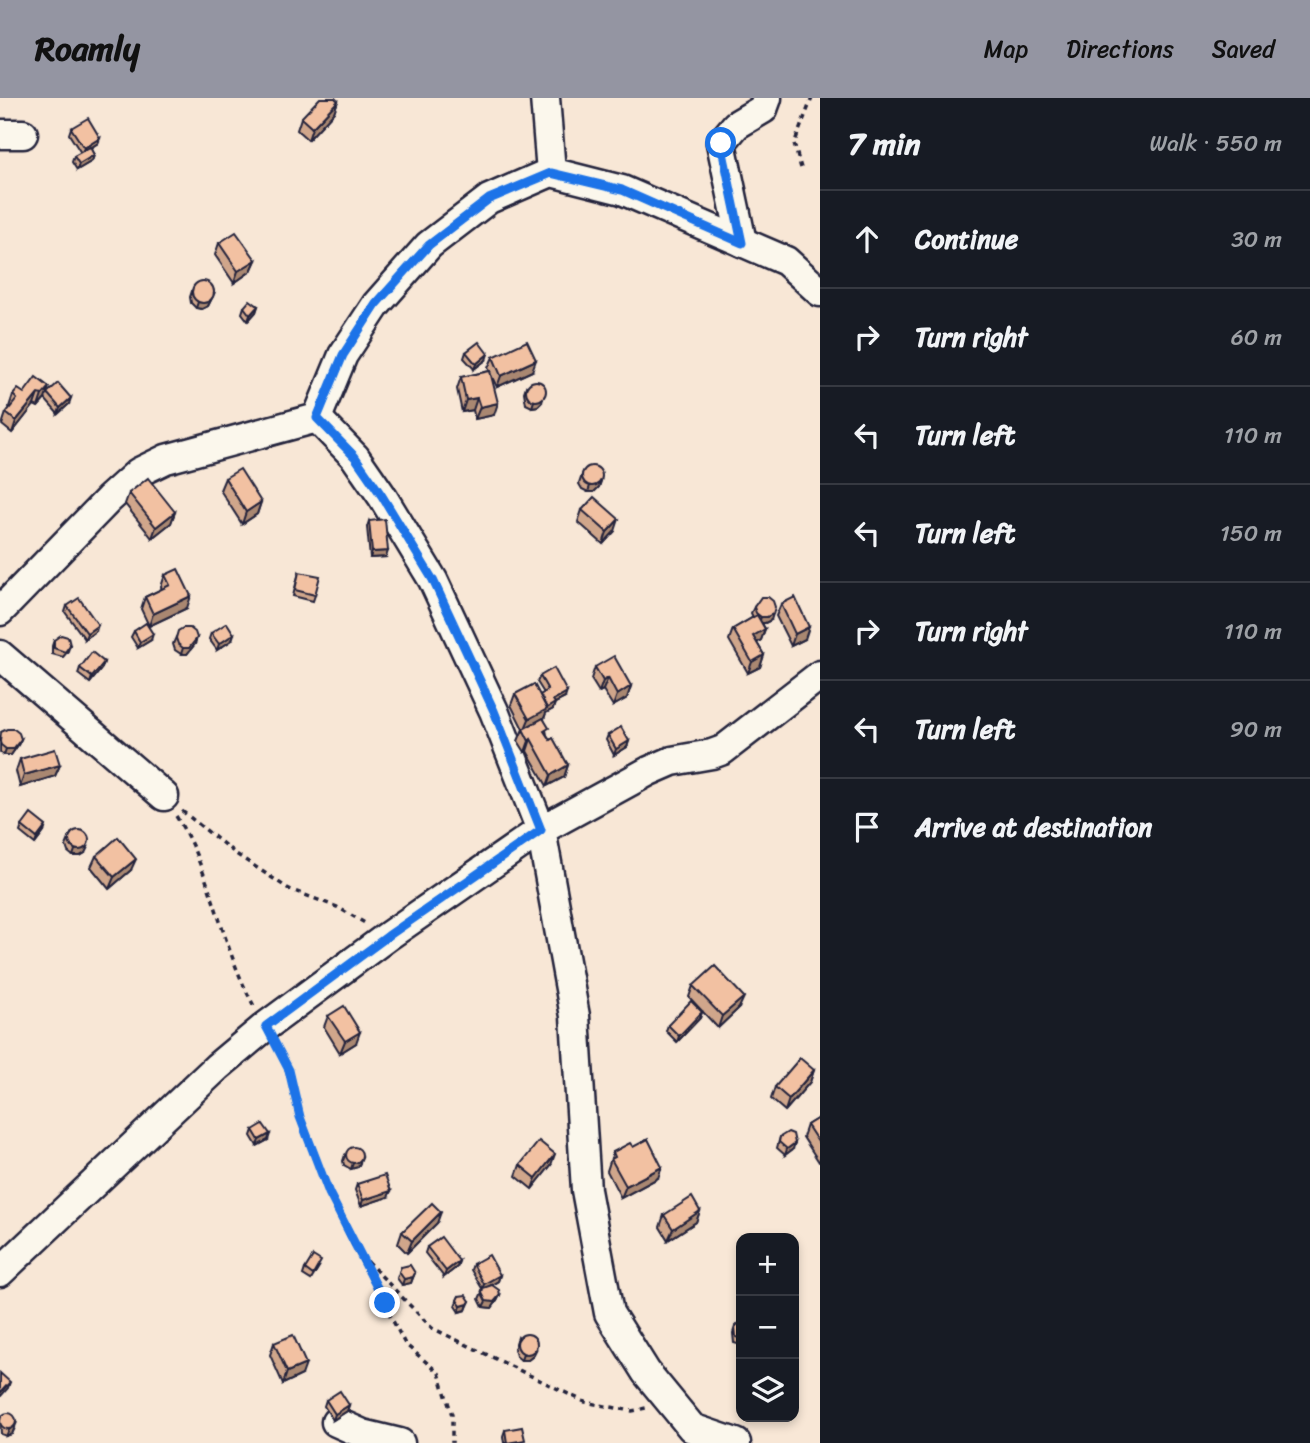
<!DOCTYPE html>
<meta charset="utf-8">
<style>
:root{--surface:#171b24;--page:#20242c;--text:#f1f3f6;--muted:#9ea1a6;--line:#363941;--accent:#9495a2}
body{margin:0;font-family:Sriracha,sans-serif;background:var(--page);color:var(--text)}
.controls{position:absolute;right:21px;bottom:21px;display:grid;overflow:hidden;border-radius:14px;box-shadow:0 4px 10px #0003}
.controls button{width:63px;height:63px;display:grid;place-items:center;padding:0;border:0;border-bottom:2px solid var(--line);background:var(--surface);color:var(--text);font:35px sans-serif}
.stop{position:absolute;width:21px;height:21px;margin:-16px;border:5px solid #1a73e8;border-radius:50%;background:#fff}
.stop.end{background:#1a73e8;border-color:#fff;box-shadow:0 2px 7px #0008}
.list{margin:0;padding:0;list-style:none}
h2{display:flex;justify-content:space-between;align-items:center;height:91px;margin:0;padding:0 28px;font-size:30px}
h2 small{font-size:23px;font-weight:400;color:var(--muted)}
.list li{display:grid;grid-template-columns:46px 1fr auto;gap:21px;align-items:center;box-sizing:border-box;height:98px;padding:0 28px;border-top:2px solid var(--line)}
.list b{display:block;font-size:26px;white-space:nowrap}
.list em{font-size:23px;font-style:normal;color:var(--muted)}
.icon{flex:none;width:38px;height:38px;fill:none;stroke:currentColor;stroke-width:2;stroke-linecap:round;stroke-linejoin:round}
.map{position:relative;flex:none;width:820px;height:1345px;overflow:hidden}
header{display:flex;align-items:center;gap:42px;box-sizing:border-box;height:98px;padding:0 35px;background:var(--accent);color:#111}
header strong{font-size:33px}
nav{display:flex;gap:38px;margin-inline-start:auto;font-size:24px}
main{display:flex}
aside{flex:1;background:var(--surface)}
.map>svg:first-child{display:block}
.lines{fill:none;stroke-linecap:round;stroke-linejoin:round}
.minor-casing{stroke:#22223b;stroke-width:33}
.path{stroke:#22223b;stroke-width:3.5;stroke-dasharray:5 5;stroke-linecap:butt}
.minor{stroke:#fbf7ec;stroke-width:28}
.wall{fill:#d0a68b;stroke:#22223b;stroke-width:2}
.shaded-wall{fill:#a98771;stroke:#22223b;stroke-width:2}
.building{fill:#f2c1a2;stroke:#22223b;stroke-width:2}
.route{stroke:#1a73e8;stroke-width:9}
</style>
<header>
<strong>Roamly</strong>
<nav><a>Map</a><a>Directions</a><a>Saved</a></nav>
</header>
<main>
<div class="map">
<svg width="820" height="1345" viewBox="0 0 820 1345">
<rect width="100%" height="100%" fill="#f8e7d6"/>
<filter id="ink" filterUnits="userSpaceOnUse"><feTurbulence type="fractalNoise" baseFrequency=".0143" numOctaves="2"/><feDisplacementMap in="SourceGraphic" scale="14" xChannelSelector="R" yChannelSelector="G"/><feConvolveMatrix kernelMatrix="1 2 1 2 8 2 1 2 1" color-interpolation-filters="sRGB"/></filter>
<g filter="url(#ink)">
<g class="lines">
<g class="minor-casing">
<g id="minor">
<path d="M 545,0 L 551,74"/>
<path d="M 0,36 L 23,36"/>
<path d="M 742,144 L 721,45 L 736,27 L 763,11 L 767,0"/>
<path d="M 317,320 L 355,359 L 382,398 L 433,482 L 494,613 L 541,732 L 575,918 L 586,1092 L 609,1215 L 646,1274 L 692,1330 L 736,1345"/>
<path d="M 0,513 L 109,401 L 139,374 L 166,361 L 317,320 L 343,257 L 376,207 L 429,147 L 489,101 L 551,74 L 622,92 L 786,163 L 820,194"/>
<path d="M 0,557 L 164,698"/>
<path d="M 0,1174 L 217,969 L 266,928 L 388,838 L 541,732 L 649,673 L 672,663 L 712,656 L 723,652 L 820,577"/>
<path d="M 336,1324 L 363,1336 L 400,1345"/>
</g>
</g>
<g class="path">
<path d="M 801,70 L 794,46 L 812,0"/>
<path d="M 182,713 L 236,756 L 289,791 L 337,809 L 365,825"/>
<path d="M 176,718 C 213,777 221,848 254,908"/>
<path d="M 277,948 L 289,972 L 300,1019 L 329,1095 L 356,1152 L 405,1246 L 439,1275 L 452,1317 L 452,1345"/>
<path d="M 360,1156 L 432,1230 L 585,1304 L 632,1313 L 646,1310"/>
</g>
<use href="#minor" class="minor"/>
</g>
<g class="wall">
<path d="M 338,3 L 334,14 L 308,42 L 297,32 L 301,20 Z"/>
<path d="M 71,30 L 100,40 L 98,45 L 90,50 L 94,57 L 92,63 L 77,72 L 72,64 L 74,58 L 81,55 L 69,36 Z"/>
<path d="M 219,145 L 256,162 L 251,173 L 234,185 L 215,157 Z"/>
<path d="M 192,193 L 211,202 L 208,208 L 202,211 L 196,210 L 191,205 L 190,199 Z"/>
<path d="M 258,208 L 256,214 L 248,223 L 242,215 L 244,209 Z"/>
<path d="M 466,254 L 486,262 L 474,271 L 464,260 Z"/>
<path d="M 493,259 L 532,273 L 497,289 L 491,277 L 494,317 L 475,321 L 473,312 L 462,314 L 457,291 L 461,279 L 490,273 L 488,270 Z"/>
<path d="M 526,288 L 542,304 L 538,308 L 532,309 L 526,306 L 524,294 Z"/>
<path d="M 24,295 L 47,295 L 69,306 L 58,316 L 45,301 L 38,309 L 34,307 L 12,335 L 2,327 L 6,315 L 10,310 L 9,309 L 13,297 Z"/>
<path d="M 583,374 L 601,383 L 599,389 L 594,394 L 588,394 L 582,391 L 579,386 Z"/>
<path d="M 225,380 L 261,404 L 257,416 L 242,426 L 220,392 Z"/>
<path d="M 129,395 L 175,414 L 171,425 L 152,440 L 125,406 Z"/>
<path d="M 582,412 L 615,433 L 603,446 L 578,424 Z"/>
<path d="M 369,423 L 386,459 L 370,460 L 367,429 Z"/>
<path d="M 299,474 L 315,497 L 313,503 L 293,498 Z"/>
<path d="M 165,477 L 187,510 L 149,528 L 141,511 L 145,499 L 162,491 L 161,489 Z"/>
<path d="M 781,506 L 805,541 L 791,548 L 776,518 Z"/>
<path d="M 67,508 L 96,533 L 85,541 L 65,514 Z"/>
<path d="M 754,509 L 771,522 L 765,525 L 762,525 L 765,531 L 761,542 L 757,545 L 764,557 L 760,569 L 748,575 L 729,542 L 733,531 L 753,519 L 751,515 Z"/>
<path d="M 134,533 L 151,542 L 138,550 L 131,539 Z"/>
<path d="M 211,535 L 232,542 L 217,552 L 209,541 Z"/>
<path d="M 176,539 L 195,546 L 187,556 L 181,556 L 175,552 L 173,546 Z"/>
<path d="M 54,542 L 70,547 L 68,553 L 63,559 L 52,556 L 52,548 Z"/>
<path d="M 104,564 L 102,570 L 90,585 L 78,576 L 80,570 Z"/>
<path d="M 595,569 L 631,588 L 627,600 L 613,608 L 603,592 L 599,594 L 591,581 Z"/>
<path d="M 540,578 L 565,600 L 555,605 L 553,611 L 546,615 L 544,621 L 547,637 L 568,667 L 564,679 L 547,688 L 527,653 L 525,654 L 518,643 L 523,631 L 511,607 L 515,596 L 540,597 L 544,595 L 537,584 Z"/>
<path d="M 608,637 L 629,643 L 627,649 L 614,657 L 606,642 Z"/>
<path d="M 0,638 L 21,641 L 18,647 L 11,657 L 4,657 L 0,654 Z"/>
<path d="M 20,661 L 60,667 L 55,678 L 20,689 L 16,673 Z"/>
<path d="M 22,728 L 44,734 L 35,746 L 20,734 Z"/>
<path d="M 71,736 L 85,755 L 80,758 L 73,758 L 68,754 L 66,748 Z"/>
<path d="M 96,758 L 131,772 L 109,791 L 91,769 Z"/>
<path d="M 693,888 L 739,910 L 718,930 L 689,899 Z"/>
<path d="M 702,914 L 700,920 L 677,944 L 666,933 L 668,927 Z"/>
<path d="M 328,918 L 356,945 L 340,955 L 324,929 Z"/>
<path d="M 814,972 L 810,984 L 785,1013 L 771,1001 L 775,989 Z"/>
<path d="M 820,1019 L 820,1064 L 819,1064 L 803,1039 L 807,1027 Z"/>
<path d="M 253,1032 L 268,1042 L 257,1048 L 251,1038 Z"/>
<path d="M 780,1039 L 793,1051 L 785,1057 L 777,1050 Z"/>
<path d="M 633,1049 L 658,1080 L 621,1100 L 607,1073 L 613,1054 Z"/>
<path d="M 345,1057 L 360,1065 L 358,1069 L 351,1071 L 344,1067 L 343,1063 Z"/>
<path d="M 520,1067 L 551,1067 L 532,1091 L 516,1078 Z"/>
<path d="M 357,1086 L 388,1099 L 361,1108 L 355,1092 Z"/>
<path d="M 700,1113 L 696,1124 L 668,1142 L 660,1129 L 664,1117 Z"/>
<path d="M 437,1125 L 407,1155 L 398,1146 L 402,1134 Z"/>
<path d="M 427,1149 L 459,1163 L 457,1169 L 444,1179 L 425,1155 Z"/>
<path d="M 473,1166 L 500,1177 L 498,1183 L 492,1187 L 500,1197 L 497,1203 L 492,1210 L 483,1209 L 479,1201 L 483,1192 L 471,1172 Z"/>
<path d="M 319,1169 L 311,1182 L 303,1177 L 305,1171 Z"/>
<path d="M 401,1169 L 415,1175 L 411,1185 L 402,1187 L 397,1180 Z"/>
<path d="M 459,1198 L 470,1203 L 466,1212 L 459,1214 L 455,1208 Z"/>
<path d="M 741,1225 L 741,1247 L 734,1245 L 733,1235 L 735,1229 Z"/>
<path d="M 518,1239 L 533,1258 L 528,1262 L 521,1262 L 516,1258 L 514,1251 Z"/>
<path d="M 274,1245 L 302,1277 L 283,1286 L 270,1257 Z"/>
<path d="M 326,1302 L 349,1307 L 347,1313 L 333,1322 L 324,1308 Z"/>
<path d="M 0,1321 L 15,1330 L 12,1336 L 6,1338 L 1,1336 Z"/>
<path d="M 505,1332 L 524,1345 L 504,1345 L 503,1338 Z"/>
</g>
<g class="shaded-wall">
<path d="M 338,3 L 334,14 L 308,42 L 312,30 Z"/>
<path d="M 100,40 L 98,45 L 81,56 L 84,50 Z"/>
<path d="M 94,57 L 92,63 L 77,72 L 79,66 Z"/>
<path d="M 256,162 L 251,173 L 234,185 L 238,173 Z"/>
<path d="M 214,196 L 208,208 L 202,211 L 196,210 L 198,204 Z"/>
<path d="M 258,208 L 256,214 L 248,223 L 250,217 Z"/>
<path d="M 488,256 L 486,262 L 474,271 L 476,266 Z"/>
<path d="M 536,262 L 532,273 L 497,289 L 501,278 Z"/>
<path d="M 49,289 L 45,301 L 38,309 L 42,297 Z"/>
<path d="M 38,296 L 34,307 L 12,335 L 16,323 Z"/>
<path d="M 544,298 L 542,304 L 538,308 L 532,309 L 534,303 Z"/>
<path d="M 71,300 L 69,306 L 58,316 L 60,310 Z"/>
<path d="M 477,300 L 473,312 L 462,314 L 466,302 Z"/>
<path d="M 498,305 L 494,317 L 475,321 L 480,309 Z"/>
<path d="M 601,383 L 599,389 L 594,394 L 588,394 L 590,388 Z"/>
<path d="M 261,404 L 257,416 L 242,426 L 246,414 Z"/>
<path d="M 175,414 L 171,425 L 152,440 L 156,429 Z"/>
<path d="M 619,421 L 615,433 L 603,446 L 607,434 Z"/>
<path d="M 388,453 L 386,459 L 370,460 L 372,454 Z"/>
<path d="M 191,498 L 187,510 L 149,528 L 153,516 Z"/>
<path d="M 773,516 L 771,522 L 765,525 L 759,525 L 761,519 Z"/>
<path d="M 98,527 L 96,533 L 85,541 L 87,535 Z"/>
<path d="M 809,529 L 805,541 L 791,548 L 795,536 Z"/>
<path d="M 765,531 L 761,542 L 748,550 L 753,538 Z"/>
<path d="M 153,536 L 151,542 L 138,550 L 140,544 Z"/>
<path d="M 234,536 L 232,542 L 217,552 L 219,546 Z"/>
<path d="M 197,540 L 195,546 L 187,556 L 181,556 L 183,550 Z"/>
<path d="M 764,557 L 760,569 L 748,575 L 752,564 Z"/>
<path d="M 104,564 L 102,570 L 90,585 L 92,579 Z"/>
<path d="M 608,580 L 603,592 L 599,594 L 603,583 Z"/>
<path d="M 631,588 L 627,600 L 613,608 L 617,597 Z"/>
<path d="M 567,594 L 565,600 L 555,605 L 553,611 L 546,615 L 543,623 L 524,633 L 529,621 L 553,602 Z"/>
<path d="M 21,641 L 18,647 L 11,657 L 4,657 L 6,651 Z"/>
<path d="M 531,641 L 527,653 L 525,654 L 529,643 Z"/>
<path d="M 629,643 L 627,649 L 614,657 L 616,651 Z"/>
<path d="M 60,667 L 55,678 L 20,689 L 24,677 Z"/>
<path d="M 568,667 L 564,679 L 547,688 L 551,677 Z"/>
<path d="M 46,728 L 44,734 L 35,746 L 37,740 Z"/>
<path d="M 88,749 L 85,755 L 80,758 L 73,758 L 75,752 Z"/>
<path d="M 136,761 L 131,772 L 109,791 L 114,779 Z"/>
<path d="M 744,899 L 739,910 L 718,930 L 722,918 Z"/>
<path d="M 702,914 L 700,920 L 677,944 L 679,938 Z"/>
<path d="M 360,934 L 356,945 L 340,955 L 345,943 Z"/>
<path d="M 814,972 L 810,984 L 785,1013 L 789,1001 Z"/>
<path d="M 270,1036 L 268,1042 L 257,1048 L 259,1042 Z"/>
<path d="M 795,1045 L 793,1051 L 785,1057 L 787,1051 Z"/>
<path d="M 555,1056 L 551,1067 L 532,1091 L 536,1080 Z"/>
<path d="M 362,1059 L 358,1069 L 351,1071 L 353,1065 Z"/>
<path d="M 662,1069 L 658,1080 L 621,1100 L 626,1088 Z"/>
<path d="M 391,1093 L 388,1099 L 361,1108 L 363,1102 Z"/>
<path d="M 700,1113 L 696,1124 L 668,1142 L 673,1131 Z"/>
<path d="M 441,1114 L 437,1125 L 407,1155 L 412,1143 Z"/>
<path d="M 459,1163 L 457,1169 L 444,1179 L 446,1173 Z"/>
<path d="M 500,1177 L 498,1183 L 482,1192 L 484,1186 Z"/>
<path d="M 413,1179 L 411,1185 L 402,1187 L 404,1181 Z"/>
<path d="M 500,1197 L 497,1203 L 492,1210 L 483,1209 L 486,1203 Z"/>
<path d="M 468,1206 L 466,1212 L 459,1214 L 461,1208 Z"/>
<path d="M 536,1252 L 533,1258 L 528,1262 L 521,1262 L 523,1256 Z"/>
<path d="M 306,1266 L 302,1277 L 283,1286 L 287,1274 Z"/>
<path d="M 10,1284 L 8,1290 L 0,1299 L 0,1295 Z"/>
<path d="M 349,1307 L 347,1313 L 333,1322 L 335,1316 Z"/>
<path d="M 17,1324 L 12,1336 L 6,1338 L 9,1332 Z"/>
</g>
<g class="building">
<path d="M 320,0 L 335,0 L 338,3 L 312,30 L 301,20 Z"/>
<path d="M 88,20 L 100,40 L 84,50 L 71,30 Z"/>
<path d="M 90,49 L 94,57 L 79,66 L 74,58 Z"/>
<path d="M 236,134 L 256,162 L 238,173 L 219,145 Z"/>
<circle cx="203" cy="194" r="11"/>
<path d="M 250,202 L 258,208 L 250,217 L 244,209 Z"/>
<path d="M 527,243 L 536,262 L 501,278 L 493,259 Z"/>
<path d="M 479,244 L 488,256 L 476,266 L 466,254 Z"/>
<path d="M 490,273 L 498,305 L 480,309 L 477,300 L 466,302 L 461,279 Z"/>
<path d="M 36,279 L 49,289 L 42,297 L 38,296 L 16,323 L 6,315 L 17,301 L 13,297 L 18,291 L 24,295 Z"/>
<circle cx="536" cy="293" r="10"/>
<path d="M 58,285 L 71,300 L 60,310 L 47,295 Z"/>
<circle cx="592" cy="378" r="10"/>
<path d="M 240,371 L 261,404 L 246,414 L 225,380 Z"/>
<path d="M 148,380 L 175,414 L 156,429 L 129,395 Z"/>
<path d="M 594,399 L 619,421 L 607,434 L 582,412 Z"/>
<path d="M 385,421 L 388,453 L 372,454 L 369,423 Z"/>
<path d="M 178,471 L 191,498 L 153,516 L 145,499 L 170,487 L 165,477 Z"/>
<path d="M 299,474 L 320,478 L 315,497 L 295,492 Z"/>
<path d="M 761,499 L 768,499 L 773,503 L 775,509 L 773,516 L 767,519 L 761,519 L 756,515 L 754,509 Z"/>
<path d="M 795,499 L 809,529 L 795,536 L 781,506 Z"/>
<path d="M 79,500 L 98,527 L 87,535 L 67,508 Z"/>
<path d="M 757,517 L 765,531 L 753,538 L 764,557 L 752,564 L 733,531 Z"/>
<path d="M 146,525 L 153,536 L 140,544 L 134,533 Z"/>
<path d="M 227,525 L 234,536 L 219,546 L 211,535 Z"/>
<path d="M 183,530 L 190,530 L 195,534 L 197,540 L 189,550 L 183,550 L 178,546 L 176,540 L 178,533 Z"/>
<path d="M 61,537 L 68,539 L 70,547 L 65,554 L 54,550 L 54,542 Z"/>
<path d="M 92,554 L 104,564 L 92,579 L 80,570 Z"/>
<path d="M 614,558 L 631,588 L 617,597 L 608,580 L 603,583 L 595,569 Z"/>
<path d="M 554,570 L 567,594 L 553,602 L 555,605 L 547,610 L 540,597 L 548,592 L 540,578 Z"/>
<path d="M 534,586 L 547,611 L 529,621 L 515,596 Z"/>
<path d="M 543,620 L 549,630 L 544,633 L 550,642 L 553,640 L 568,667 L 551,677 L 531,641 L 529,643 L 523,631 Z"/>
<path d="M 621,629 L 629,643 L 616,651 L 608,637 Z"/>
<path d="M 7,631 L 14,631 L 19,635 L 21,641 L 13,651 L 6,651 L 1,647 L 0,644 L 1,634 Z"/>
<path d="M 55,651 L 60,667 L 24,677 L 20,661 Z"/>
<path d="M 31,716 L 46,728 L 37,740 L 22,728 Z"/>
<circle cx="79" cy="742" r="10"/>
<path d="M 118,739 L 136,761 L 114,779 L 96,758 Z"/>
<path d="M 715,868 L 744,899 L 722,918 L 693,888 Z"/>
<path d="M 691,903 L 702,914 L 679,938 L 668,927 Z"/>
<path d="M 344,908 L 360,934 L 345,943 L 328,918 Z"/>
<path d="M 800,960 L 814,972 L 789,1001 L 775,989 Z"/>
<path d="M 820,1019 L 820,1047 L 807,1027 Z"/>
<path d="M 263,1026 L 270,1036 L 259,1042 L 253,1032 Z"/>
<path d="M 788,1034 L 793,1036 L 795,1045 L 787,1051 L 779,1044 L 780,1039 Z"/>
<path d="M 648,1041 L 662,1069 L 626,1088 L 611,1061 L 615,1059 L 613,1054 L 630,1045 L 633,1049 Z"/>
<path d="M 539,1043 L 555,1056 L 536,1080 L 520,1067 Z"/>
<circle cx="354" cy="1057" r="8"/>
<path d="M 385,1077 L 391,1093 L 363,1102 L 357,1086 Z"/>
<path d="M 692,1099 L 700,1113 L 673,1131 L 664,1117 Z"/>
<path d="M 432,1105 L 441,1114 L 412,1143 L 402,1134 Z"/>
<path d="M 441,1139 L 459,1163 L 446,1173 L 427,1149 Z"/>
<path d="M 489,1157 L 500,1177 L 484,1186 L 473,1166 Z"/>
<path d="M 313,1158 L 321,1163 L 313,1177 L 305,1171 Z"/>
<path d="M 410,1167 L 415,1175 L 413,1179 L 404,1181 L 399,1174 L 401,1169 Z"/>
<path d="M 492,1187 L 499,1192 L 500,1197 L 494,1204 L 486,1203 L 482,1195 L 483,1190 Z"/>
<path d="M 466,1197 L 470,1203 L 468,1206 L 461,1208 L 457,1202 L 459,1198 Z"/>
<path d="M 739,1225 L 741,1225 L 741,1240 L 736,1239 L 735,1229 Z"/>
<circle cx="527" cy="1246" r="10"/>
<path d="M 293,1237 L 306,1266 L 287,1274 L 274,1245 Z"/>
<path d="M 0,1275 L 10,1284 L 0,1295 Z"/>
<path d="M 340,1293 L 349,1307 L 335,1316 L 326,1302 Z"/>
<circle cx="8" cy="1323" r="8"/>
<path d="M 522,1329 L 525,1342 L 507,1345 L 505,1332 Z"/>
</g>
</g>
<g class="lines" filter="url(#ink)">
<path class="route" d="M 385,1205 L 329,1095 L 300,1019 L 289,972 L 266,928 L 388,838 L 541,732 L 494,613 L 433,482 L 382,398 L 355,359 L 317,320 L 343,257 L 376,206 L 429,147 L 489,101 L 551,75 L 622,92 L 742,145 L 721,45"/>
</g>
</svg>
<div class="controls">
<button>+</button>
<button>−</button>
<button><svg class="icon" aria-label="layers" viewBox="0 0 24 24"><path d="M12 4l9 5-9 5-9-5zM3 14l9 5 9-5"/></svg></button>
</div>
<div class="stop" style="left:721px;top:45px"></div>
<div class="stop end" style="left:385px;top:1205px"></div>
</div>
<aside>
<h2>7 min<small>Walk · 550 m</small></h2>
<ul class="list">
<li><svg class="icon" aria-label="ahead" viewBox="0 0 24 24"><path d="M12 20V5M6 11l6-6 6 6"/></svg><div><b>Continue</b></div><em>30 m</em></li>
<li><svg class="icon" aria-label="right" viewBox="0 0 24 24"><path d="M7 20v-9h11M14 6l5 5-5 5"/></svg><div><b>Turn right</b></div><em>60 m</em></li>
<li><svg class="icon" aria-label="left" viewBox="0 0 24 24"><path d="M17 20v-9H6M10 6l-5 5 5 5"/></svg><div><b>Turn left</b></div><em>110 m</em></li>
<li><svg class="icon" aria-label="left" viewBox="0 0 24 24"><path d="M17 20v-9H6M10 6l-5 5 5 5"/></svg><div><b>Turn left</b></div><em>150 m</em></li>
<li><svg class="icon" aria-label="right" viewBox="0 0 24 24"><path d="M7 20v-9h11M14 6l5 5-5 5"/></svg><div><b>Turn right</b></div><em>110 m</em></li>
<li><svg class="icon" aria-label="left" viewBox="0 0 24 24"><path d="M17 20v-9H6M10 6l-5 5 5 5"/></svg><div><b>Turn left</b></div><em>90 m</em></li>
<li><svg class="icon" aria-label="arrive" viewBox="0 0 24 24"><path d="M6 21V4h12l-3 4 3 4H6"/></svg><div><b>Arrive at destination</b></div></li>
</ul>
</aside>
</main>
